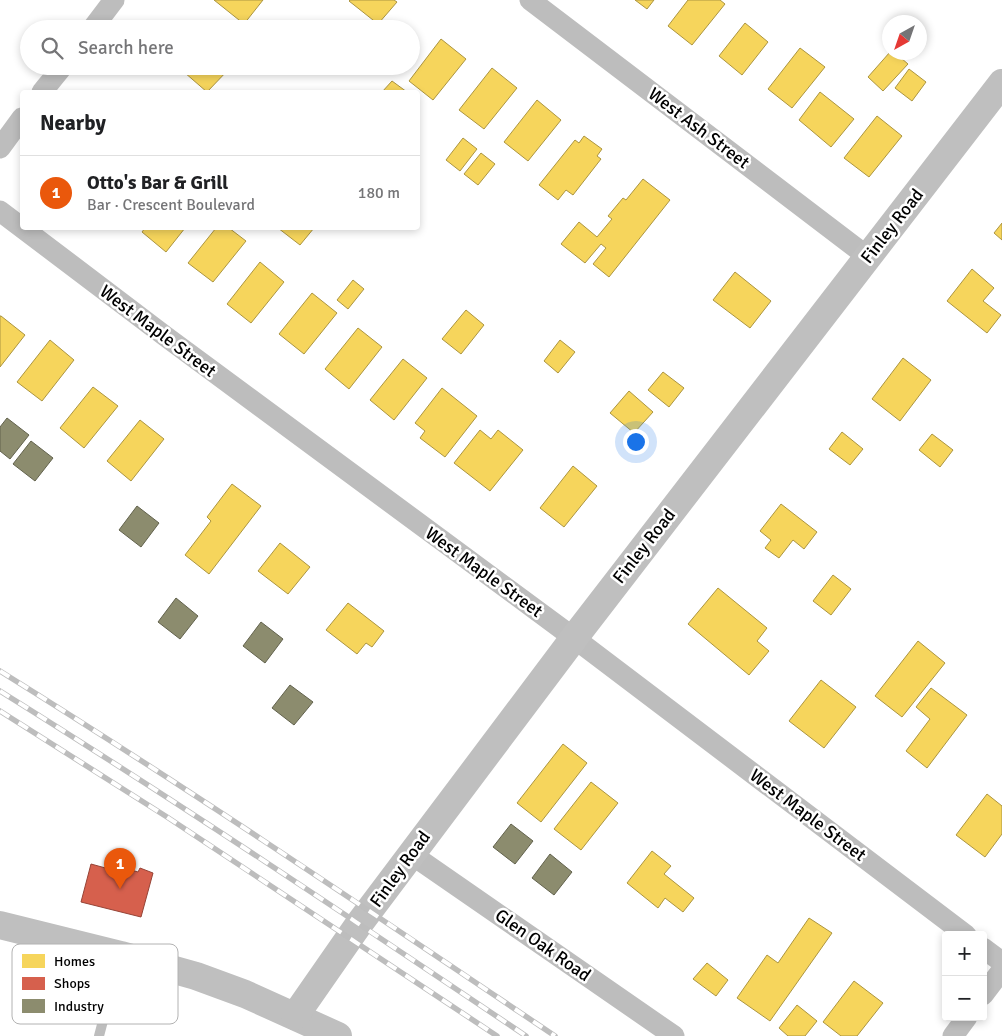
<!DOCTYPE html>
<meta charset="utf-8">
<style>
:root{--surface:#fff;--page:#f2f2f2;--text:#202124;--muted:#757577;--line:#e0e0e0;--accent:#ea580c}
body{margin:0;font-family:Signika,sans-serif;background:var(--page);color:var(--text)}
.controls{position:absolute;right:15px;bottom:15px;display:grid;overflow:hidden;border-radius:5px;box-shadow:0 2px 8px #0003}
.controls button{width:45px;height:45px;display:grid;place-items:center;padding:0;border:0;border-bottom:1px solid var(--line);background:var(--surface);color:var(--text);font:25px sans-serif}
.compass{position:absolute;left:882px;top:15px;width:45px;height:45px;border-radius:50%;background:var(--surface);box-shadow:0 2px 8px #0003;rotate:220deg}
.you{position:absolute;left:635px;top:441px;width:18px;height:18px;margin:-12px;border:4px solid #fff;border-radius:50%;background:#1a73e8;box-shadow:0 0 0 8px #1a73e833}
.badge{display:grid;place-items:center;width:32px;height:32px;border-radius:50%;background:var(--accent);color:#fff;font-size:16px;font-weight:700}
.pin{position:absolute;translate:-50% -41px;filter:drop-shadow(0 1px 2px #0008)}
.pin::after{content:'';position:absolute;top:26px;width:18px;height:15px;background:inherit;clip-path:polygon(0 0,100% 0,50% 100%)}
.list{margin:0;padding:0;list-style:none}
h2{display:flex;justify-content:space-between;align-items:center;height:65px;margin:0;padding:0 20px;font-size:21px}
h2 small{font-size:16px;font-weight:400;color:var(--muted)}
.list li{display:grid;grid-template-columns:32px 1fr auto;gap:15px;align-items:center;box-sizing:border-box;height:75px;padding:0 20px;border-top:1px solid var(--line)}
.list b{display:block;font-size:19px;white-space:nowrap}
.list p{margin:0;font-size:16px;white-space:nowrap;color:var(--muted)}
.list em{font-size:16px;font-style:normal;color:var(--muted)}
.icon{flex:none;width:28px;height:28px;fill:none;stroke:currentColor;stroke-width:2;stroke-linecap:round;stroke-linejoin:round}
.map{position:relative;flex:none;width:1002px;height:1036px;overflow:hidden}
.search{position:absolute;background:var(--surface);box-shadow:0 2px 8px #0003;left:20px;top:20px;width:400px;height:55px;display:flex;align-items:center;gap:12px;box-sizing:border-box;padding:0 18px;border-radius:28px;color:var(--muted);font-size:19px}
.panel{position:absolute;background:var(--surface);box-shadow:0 2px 8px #0003;left:20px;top:90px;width:400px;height:140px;border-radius:5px}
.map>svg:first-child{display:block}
.homes{fill:#f6d55c;stroke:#ac9540}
.shops{fill:#d6604d;stroke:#964336}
.industry{fill:#8c8c6e;stroke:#62624d}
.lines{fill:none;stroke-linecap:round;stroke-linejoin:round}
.lane{stroke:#bdbdbd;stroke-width:10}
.street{stroke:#bdbdbd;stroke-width:21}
.secondary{stroke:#bfbfbf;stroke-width:28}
.rail-casing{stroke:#bdbdbd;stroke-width:5.5}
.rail{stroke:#fff;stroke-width:4;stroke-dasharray:11;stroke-linecap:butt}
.labels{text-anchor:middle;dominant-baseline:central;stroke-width:5;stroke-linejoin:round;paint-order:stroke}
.street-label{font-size:18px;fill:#000;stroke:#fff}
.key{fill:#fff;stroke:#b2b2b2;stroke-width:1}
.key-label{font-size:14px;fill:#000}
</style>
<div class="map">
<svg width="1002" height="1036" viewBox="0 0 1002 1036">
<rect width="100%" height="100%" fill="#fff"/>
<g class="homes">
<path d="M 214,0 L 263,0 L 244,24 Z"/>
<path d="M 350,0 L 394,0 L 397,2 L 378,24 L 349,1 Z"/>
<path d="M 635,0 L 654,0 L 647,9 Z"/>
<path d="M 688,0 L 720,0 L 725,4 L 692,45 L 668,26 Z"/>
<path d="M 745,23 L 768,42 L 742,75 L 719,56 Z"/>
<path d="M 441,39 L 466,59 L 433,100 L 409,81 Z"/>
<path d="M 800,48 L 825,67 L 792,108 L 768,89 Z"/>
<path d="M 890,52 L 894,52 L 908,64 L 883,91 L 868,77 Z"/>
<path d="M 177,66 L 226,66 L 229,69 L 207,92 Z"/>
<path d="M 492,68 L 517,88 L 484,129 L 459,110 Z"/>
<path d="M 909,69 L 926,82 L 912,101 L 895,88 Z"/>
<path d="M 392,81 L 407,92 L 382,92 Z"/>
<path d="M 820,92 L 854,119 L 831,147 L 799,120 Z"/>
<path d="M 537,100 L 561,120 L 528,161 L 504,142 Z"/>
<path d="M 877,116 L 902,136 L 869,177 L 844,158 Z"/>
<path d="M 584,136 L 602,149 L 597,156 L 601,159 L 573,195 L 566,190 L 558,200 L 539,185 L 575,140 L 579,143 Z"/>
<path d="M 463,138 L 477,149 L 460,171 L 446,160 Z"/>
<path d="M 481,153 L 495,164 L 478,185 L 464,174 Z"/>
<path d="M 643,179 L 670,200 L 609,277 L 593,264 L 606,248 L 601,244 L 585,263 L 561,244 L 579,222 L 597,237 L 612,219 L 608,216 L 623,198 L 626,200 Z"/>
<path d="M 1002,223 L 1002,240 L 994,233 Z"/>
<path d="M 145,228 L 185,228 L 166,252 L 142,232 Z"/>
<path d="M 216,228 L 229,228 L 246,241 L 213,282 L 188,263 Z"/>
<path d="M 278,228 L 314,228 L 300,245 Z"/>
<path d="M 260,262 L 284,282 L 251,323 L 227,304 Z"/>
<path d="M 972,269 L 994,288 L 983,301 L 1001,315 L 987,333 L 947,301 Z"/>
<path d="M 735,272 L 771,301 L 750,328 L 713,300 Z"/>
<path d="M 353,280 L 364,289 L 348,309 L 337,300 Z"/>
<path d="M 312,293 L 337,313 L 304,354 L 279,334 Z"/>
<path d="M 466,310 L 484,325 L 461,354 L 442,339 Z"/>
<path d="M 0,316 L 1,316 L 25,335 L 0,367 Z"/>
<path d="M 358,328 L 382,347 L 349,389 L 325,369 Z"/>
<path d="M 50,340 L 74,360 L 42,401 L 17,382 Z"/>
<path d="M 560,340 L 575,352 L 558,373 L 544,361 Z"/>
<path d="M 903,358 L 931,380 L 900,421 L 872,399 Z"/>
<path d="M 403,359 L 427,378 L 394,420 L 370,400 Z"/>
<path d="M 663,372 L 684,388 L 669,407 L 648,390 Z"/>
<path d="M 93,387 L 118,406 L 84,448 L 60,428 Z"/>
<path d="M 442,388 L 477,416 L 445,457 L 420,438 L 425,431 L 415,423 Z"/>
<path d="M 629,391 L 653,412 L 634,433 L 610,413 Z"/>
<path d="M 140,420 L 164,439 L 131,481 L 107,461 Z"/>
<path d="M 480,430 L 491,439 L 498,430 L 523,450 L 490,491 L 454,463 Z"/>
<path d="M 842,432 L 863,449 L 850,465 L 829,449 Z"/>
<path d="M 932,434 L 953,450 L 940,467 L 919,450 Z"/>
<path d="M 573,466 L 597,486 L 564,527 L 540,508 Z"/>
<path d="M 232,484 L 261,506 L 209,574 L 185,555 L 211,521 L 207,517 Z"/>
<path d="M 781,504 L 817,532 L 804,549 L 793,540 L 779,558 L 765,548 L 771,540 L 760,531 Z"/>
<path d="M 280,543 L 310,567 L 288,594 L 258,571 Z"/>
<path d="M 833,575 L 851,589 L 831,615 L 813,601 Z"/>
<path d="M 718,588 L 767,628 L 757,641 L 769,651 L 749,675 L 688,624 Z"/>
<path d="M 348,603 L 384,631 L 372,647 L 366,643 L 357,654 L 326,630 Z"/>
<path d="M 918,641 L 945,663 L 902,717 L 875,696 Z"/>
<path d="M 821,680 L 856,707 L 824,748 L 789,721 Z"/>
<path d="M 931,688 L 967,715 L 927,768 L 906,751 L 930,719 L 916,707 Z"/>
<path d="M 563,744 L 587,763 L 541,822 L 517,803 Z"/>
<path d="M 591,782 L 618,803 L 581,850 L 554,829 Z"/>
<path d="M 987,794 L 1002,806 L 1002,834 L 985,857 L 956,835 Z"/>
<path d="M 652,851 L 671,866 L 664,874 L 694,898 L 683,912 L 665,898 L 658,908 L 627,883 Z"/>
<path d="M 809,918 L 832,933 L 770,1021 L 737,998 L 767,955 L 778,963 Z"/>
<path d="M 707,963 L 728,980 L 716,996 L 693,979 Z"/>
<path d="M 854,981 L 883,1003 L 857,1036 L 841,1036 L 823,1022 Z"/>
<path d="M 797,1005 L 817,1021 L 805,1036 L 788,1036 L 779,1028 Z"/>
</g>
<path class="shops" d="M 91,864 L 120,872 L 121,867 L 138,872 L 140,868 L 153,873 L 141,917 L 81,902 Z"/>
<g class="industry">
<path d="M 7,418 L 29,435 L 10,459 L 0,451 L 0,427 Z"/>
<path d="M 31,441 L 53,458 L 35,481 L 13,464 Z"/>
<path d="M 137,506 L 159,523 L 141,547 L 119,530 Z"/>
<path d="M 176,598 L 198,616 L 180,639 L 158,622 Z"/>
<path d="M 261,622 L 283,639 L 265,663 L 243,646 Z"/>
<path d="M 290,685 L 313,702 L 294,725 L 272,708 Z"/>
<path d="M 511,824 L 533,841 L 515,864 L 493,847 Z"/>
<path d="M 550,854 L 572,872 L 554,895 L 532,878 Z"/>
</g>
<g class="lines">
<path class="lane" d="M 99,1036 L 120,956"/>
<g class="street">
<path d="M 530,0 L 868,257"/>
<path d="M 92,29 L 114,0"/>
<path d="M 42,92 L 63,66"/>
<path d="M 0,148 L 22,118"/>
<path d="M 0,211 L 165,336 L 574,638 L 966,935"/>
<path d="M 411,854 L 674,1036"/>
<path d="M 983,948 L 1002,962"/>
<path d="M 983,995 L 1002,970"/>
<path d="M 953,1036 L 967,1017"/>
</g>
<g class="secondary">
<path d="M 0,925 L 121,955 L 196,976 L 245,994 L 338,1036"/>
<path d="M 295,1016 L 359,924 L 574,638 L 1002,83"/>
</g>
<g class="rail-casing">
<g id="rail">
<path d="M 0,671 C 188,788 371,912 555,1036"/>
<path d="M 0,691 C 178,802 352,919 526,1036"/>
<path d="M 0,711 L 167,817 L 497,1036"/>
</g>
</g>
<use href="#rail" class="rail"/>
</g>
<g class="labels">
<g class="street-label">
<text transform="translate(699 128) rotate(37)">West Ash Street</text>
<text transform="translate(892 226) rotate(-52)">Finley Road</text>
<text transform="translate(158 331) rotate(37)">West Maple Street</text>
<text transform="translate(644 546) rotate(-52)">Finley Road</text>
<text transform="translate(484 572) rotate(36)">West Maple Street</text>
<text transform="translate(808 815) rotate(37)">West Maple Street</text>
<text transform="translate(400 869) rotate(-54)">Finley Road</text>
<text transform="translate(543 945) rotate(35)">Glen Oak Road</text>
</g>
</g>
<rect x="12" y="944" width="166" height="80" rx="8" class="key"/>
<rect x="22" y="954" width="23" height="14" fill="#f6d55c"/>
<rect x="22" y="977" width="23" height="13" fill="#d6604d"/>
<rect x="22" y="999" width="23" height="14" fill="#8c8c6e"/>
<g class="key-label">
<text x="54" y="966">Homes</text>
<text x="54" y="988">Shops</text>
<text x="54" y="1011">Industry</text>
</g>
</svg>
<div class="controls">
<button>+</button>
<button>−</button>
</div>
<svg class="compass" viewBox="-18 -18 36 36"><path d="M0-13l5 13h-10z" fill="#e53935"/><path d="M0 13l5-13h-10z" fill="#757577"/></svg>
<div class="you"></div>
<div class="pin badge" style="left:120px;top:889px">1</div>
<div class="search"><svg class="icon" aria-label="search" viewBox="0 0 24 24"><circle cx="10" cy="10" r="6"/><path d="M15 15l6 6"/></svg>Search here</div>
<section class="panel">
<h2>Nearby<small></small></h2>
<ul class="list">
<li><span class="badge">1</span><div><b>Otto's Bar &amp; Grill</b><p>Bar · Crescent Boulevard</p></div><em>180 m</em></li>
</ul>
</section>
</div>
